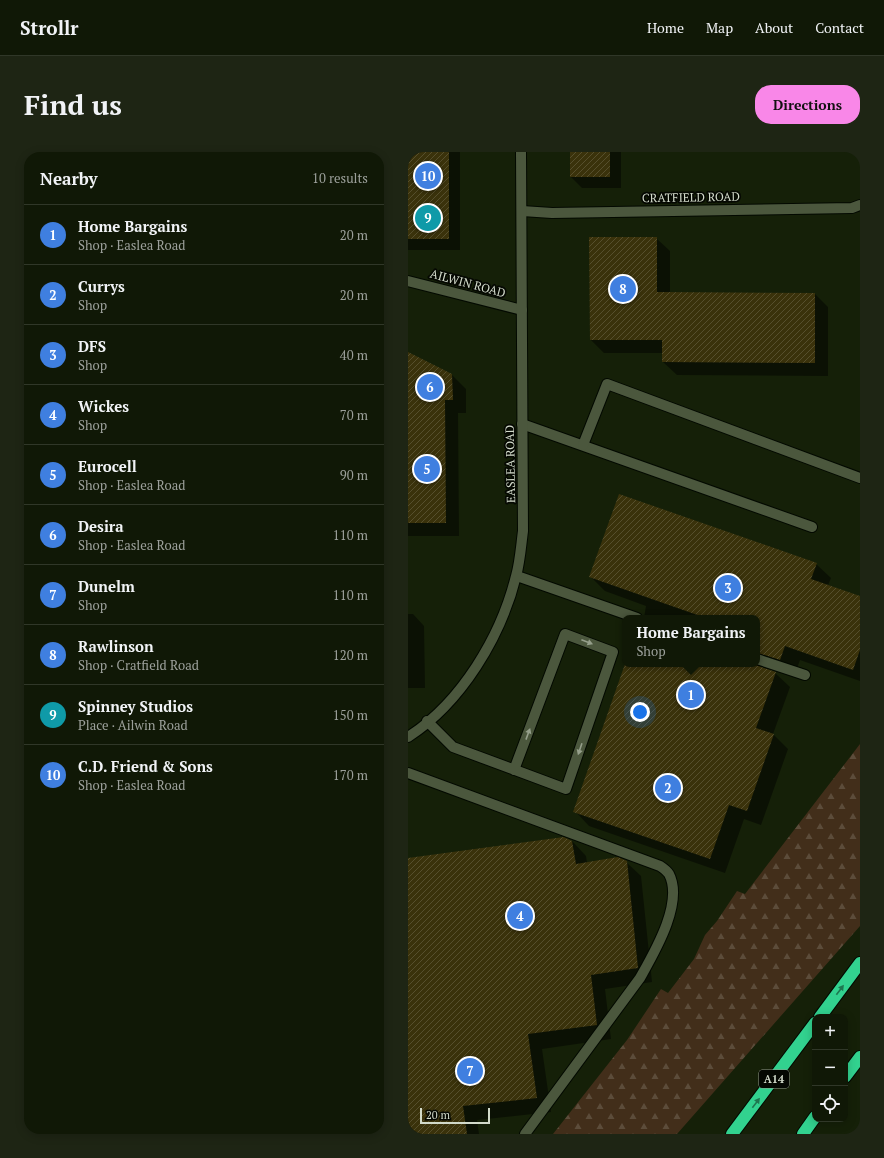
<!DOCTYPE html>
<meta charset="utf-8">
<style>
:root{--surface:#101806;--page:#1e2514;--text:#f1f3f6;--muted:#9ca09b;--line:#303728;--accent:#f987e8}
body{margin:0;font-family:"PT Serif",serif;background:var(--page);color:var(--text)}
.controls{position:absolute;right:12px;bottom:12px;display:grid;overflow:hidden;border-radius:8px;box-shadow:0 2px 10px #0003}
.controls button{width:36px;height:36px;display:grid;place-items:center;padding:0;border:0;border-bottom:1px solid var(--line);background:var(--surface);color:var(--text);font:20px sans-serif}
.scale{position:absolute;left:12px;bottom:10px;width:70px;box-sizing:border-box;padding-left:4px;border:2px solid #d2daca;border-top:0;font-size:11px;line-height:14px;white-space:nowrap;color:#d2daca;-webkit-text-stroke:3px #050802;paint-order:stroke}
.you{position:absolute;left:232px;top:560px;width:14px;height:14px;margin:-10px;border:3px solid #fff;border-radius:50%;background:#1a73e8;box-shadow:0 0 0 6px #1a73e833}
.badge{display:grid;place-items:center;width:26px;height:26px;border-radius:50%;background:var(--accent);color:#fff;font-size:13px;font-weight:700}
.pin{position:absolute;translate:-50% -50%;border:2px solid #fff;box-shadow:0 1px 4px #0006}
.popup{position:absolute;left:214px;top:463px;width:138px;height:52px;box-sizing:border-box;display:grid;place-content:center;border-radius:8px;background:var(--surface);filter:drop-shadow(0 1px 3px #0005);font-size:13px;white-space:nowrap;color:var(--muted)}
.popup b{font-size:15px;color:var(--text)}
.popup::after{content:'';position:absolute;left:50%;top:100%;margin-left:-8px;border:8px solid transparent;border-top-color:var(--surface)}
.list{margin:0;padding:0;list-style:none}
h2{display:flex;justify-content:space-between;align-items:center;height:52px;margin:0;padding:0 16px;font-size:17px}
h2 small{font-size:13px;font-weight:400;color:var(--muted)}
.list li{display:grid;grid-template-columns:26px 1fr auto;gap:12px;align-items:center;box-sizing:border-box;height:60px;padding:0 16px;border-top:1px solid var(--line)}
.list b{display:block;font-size:15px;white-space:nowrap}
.list p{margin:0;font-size:13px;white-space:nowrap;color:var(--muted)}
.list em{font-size:13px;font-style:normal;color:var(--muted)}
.icon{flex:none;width:22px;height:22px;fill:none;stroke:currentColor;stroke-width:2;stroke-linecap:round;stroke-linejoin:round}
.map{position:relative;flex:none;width:452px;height:982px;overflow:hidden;border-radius:16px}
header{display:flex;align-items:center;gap:24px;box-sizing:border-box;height:56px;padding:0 20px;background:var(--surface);border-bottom:1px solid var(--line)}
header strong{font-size:19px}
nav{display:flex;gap:22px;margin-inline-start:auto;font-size:14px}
.intro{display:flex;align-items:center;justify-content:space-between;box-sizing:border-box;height:96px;padding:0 24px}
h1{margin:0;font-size:28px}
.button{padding:10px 18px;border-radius:16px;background:var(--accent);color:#111;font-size:14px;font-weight:700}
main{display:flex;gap:24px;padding:0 24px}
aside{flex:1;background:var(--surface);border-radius:16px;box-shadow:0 2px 10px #0003}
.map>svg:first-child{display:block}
.forest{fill:url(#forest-firs)}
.shadow{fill:#0007}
.building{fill:url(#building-hatch)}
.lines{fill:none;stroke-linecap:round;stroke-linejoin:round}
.lane-casing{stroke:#030900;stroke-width:12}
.street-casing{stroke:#030900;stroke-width:12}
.highway-casing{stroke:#030900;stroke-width:14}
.lane{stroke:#4b573d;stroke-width:10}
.street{stroke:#4b573d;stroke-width:10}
.highway{stroke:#32d28f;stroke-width:12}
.oneway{fill:#959f8b}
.oneway2{fill:#1e7750}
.labels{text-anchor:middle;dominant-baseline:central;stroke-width:3.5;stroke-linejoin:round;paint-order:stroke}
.shield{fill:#050802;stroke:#949b8e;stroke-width:1}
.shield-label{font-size:11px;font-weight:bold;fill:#d2daca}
.street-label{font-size:12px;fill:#d2daca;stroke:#050802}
</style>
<header>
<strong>Strollr</strong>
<nav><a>Home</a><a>Map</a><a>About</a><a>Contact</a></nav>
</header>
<div class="intro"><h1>Find us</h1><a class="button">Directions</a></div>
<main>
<aside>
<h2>Nearby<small>10 results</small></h2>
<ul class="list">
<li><span class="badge" style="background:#3f7fe0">1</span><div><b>Home Bargains</b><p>Shop · Easlea Road</p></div><em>20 m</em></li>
<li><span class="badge" style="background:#3f7fe0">2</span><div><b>Currys</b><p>Shop</p></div><em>20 m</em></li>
<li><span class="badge" style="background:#3f7fe0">3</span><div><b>DFS</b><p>Shop</p></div><em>40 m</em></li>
<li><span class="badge" style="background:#3f7fe0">4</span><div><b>Wickes</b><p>Shop</p></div><em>70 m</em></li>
<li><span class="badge" style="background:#3f7fe0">5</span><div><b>Eurocell</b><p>Shop · Easlea Road</p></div><em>90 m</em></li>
<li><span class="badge" style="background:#3f7fe0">6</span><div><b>Desira</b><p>Shop · Easlea Road</p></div><em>110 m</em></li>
<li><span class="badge" style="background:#3f7fe0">7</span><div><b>Dunelm</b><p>Shop</p></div><em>110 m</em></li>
<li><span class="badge" style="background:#3f7fe0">8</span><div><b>Rawlinson</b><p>Shop · Cratfield Road</p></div><em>120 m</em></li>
<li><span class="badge" style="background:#0f9aa8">9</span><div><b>Spinney Studios</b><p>Place · Ailwin Road</p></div><em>150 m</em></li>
<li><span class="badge" style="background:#3f7fe0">10</span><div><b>C.D. Friend &amp; Sons</b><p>Shop · Easlea Road</p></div><em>170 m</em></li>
</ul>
</aside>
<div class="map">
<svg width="452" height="982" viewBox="0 0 452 982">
<defs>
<pattern id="forest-firs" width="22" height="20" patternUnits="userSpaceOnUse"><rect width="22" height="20" fill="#422e1a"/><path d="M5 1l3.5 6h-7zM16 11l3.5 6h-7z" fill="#5c4c3a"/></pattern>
<pattern id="building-hatch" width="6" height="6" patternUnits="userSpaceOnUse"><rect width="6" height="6" fill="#3a320b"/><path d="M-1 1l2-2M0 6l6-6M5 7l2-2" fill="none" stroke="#564f2d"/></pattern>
</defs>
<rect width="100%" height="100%" fill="#152008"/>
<path class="forest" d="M 452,592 L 452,774 L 269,982 L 145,982 L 219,888 L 253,837 L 260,841 L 286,807 L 297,783 L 309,769 L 329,739 L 337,742 Z"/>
<g class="shadow">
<rect x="0" y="0" width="52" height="98"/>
<path d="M 163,0 L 213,0 L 213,36 L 174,36 L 163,25 Z"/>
<path d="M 182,86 L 248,86 L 262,99 L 262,141 L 407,142 L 420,155 L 420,224 L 269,223 L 255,210 L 255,201 L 196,201 L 183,188 Z"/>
<path d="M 0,201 L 44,223 L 58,237 L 58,261 L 50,261 L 51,384 L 0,384 Z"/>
<path d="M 408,412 L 423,426 L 420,433 L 452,445 L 452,529 L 392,508 L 387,522 L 362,515 L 358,518 L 367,521 L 382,535 L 365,582 L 380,597 L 353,673 L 336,667 L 317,721 L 181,674 L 167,659 L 218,512 L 349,512 L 349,466 L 236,466 L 238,454 L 197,439 L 183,425 Z"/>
<path d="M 0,462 L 5,462 L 16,474 L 17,536 L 0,536 Z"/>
<path d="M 164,689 L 178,704 L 179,711 L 218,710 L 233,724 L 244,830 L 197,837 L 203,887 L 134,897 L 143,960 L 69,968 L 71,982 L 0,982 L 0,707 Z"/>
</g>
<g class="building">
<rect x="0" y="0" width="41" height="87"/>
<rect x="162" y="0" width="40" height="25"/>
<path d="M 181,85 L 249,85 L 249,140 L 407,141 L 407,211 L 254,210 L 254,188 L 182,188 Z"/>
<path d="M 0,200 L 44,222 L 45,248 L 37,248 L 38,371 L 0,371 Z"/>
<path d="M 211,342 L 409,411 L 403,427 L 452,444 L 452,498 L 445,518 L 377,494 L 372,508 L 349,501 L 349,466 L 298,466 L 181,425 Z"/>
<path d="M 217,512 L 345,512 L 368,520 L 348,576 L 366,582 L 339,659 L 321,653 L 302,707 L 165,660 Z"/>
<path d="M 156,685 L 164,689 L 168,712 L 210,705 L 219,709 L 230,816 L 183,823 L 189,873 L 120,882 L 129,946 L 55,954 L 59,982 L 0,982 L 0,706 Z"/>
</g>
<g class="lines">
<g class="lane-casing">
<g id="lane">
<path d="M 114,272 L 404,375"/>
<path d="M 175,293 L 199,232 L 452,326"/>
<path d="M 109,424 L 229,466"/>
<path d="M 349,507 L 397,523"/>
<path d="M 19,569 L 45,595 L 158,637 L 205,500 L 157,482 L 106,618"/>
<path d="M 0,621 L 252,714 C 255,716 259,719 261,722 C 276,751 246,801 232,826 L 117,982"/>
</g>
</g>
<g class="street-casing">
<g id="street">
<path d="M 114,59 L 144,61 L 444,56 L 452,53"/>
<path d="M 0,129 L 114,158"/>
<path d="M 0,585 C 53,551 93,485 108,424 C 112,410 113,394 115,379 L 113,0"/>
</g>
</g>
<g class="highway-casing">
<g id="highway">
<path d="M 412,865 L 452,811"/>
<path d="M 437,925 L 452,905"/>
<path d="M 324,982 L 407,871"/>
<path d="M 395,982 L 407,965"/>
</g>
</g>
<use href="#lane" class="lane"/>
<use href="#street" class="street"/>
<use href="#highway" class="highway"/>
</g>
<defs><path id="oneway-solid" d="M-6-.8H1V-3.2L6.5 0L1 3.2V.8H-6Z"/></defs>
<g class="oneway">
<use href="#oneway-solid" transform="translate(179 490) rotate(21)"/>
<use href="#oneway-solid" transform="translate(120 582) rotate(-70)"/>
<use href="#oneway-solid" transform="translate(172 597) rotate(109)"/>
</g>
<g class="oneway2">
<use href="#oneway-solid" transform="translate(432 838) rotate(-53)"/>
<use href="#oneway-solid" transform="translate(348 951) rotate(-53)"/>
</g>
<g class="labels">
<rect class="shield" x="351" y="918" width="30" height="18" rx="3"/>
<g class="shield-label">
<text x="366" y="927">A14</text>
</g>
<g class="street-label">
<text transform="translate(283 45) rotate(-1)">CRATFIELD ROAD</text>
<text transform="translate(60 131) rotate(15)">AILWIN ROAD</text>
<text transform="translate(102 312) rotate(-91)">EASLEA ROAD</text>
</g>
</g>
</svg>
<div class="controls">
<button>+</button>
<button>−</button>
<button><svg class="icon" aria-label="locate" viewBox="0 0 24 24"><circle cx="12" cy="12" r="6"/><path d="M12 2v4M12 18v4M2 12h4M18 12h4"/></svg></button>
</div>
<div class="scale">20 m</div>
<div class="you"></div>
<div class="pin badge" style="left:283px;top:543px;background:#3f7fe0">1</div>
<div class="popup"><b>Home Bargains</b>Shop</div>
<div class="pin badge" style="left:260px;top:636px;background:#3f7fe0">2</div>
<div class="pin badge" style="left:320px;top:436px;background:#3f7fe0">3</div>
<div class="pin badge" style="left:112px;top:764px;background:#3f7fe0">4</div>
<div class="pin badge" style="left:19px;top:317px;background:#3f7fe0">5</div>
<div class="pin badge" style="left:22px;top:235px;background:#3f7fe0">6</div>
<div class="pin badge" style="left:62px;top:919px;background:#3f7fe0">7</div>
<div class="pin badge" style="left:215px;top:137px;background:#3f7fe0">8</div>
<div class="pin badge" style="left:20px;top:66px;background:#0f9aa8">9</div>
<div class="pin badge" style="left:20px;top:24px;background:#3f7fe0">10</div>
</div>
</main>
